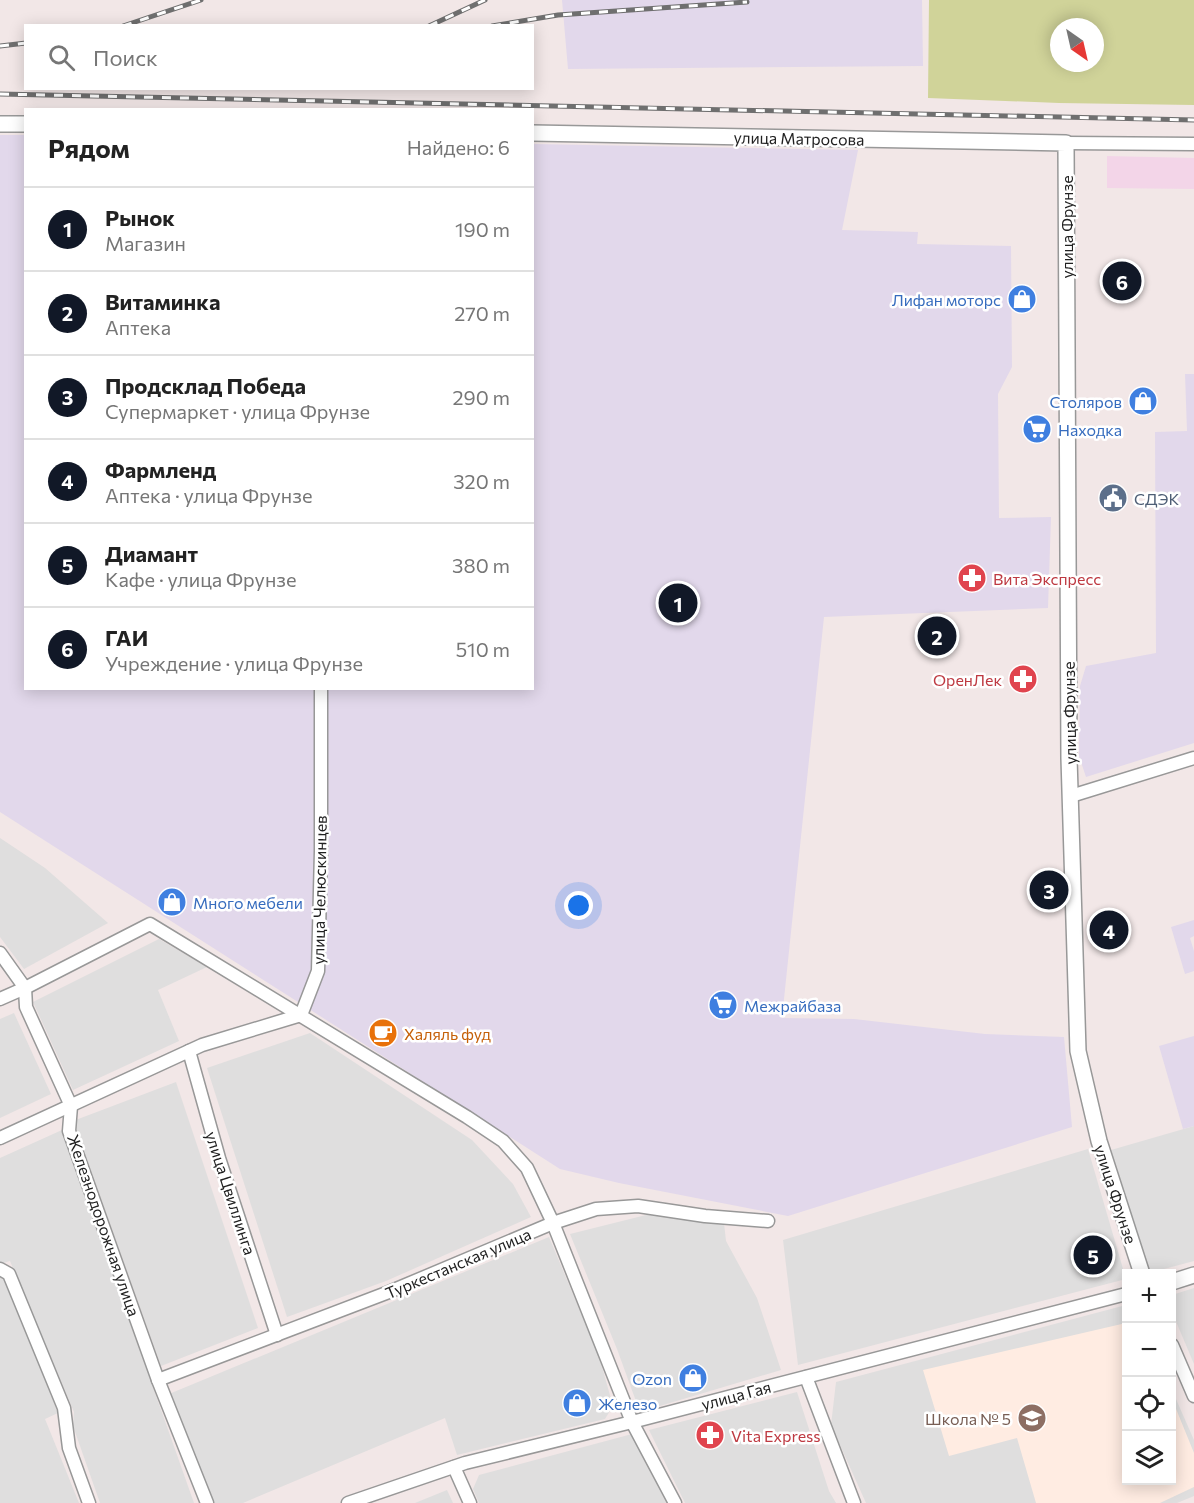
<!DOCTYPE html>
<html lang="ru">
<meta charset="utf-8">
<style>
:root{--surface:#fff;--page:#f6f6f6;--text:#222;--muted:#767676;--line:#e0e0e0;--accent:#111827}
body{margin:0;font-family:Commissioner,sans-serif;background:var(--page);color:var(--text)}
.controls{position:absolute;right:18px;bottom:18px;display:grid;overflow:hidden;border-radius:0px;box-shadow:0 3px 15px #0003}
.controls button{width:54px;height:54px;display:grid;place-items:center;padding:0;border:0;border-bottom:2px solid var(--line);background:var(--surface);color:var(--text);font:30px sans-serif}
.compass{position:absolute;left:1050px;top:18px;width:54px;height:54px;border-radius:50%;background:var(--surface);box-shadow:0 3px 15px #0003;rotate:146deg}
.you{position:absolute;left:579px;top:906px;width:21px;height:21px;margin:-15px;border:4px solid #fff;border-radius:50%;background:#1a73e8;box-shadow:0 0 0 9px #1a73e833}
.badge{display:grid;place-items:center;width:39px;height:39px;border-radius:50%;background:var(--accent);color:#fff;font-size:20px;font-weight:700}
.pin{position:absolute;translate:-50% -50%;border:3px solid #fff;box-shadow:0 2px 6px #0006}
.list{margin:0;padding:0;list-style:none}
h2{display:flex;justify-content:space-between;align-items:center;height:78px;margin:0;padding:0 24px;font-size:26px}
h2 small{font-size:20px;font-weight:400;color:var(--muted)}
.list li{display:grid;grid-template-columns:39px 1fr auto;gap:18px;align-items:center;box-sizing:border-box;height:84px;padding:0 24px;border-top:2px solid var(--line)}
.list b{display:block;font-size:22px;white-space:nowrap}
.list p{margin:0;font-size:20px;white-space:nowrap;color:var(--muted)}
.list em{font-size:20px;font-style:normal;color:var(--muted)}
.icon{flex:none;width:33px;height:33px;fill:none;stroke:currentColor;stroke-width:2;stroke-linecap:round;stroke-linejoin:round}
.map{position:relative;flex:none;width:1194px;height:1503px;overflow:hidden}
.search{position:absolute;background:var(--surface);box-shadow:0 3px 15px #0003;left:24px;top:24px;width:510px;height:66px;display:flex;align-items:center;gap:15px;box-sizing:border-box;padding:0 21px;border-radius:0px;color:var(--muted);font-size:22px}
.panel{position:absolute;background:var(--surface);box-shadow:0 3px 15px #0003;left:24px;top:108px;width:510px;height:582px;border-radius:0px}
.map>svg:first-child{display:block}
.residential{fill:#dfdede}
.commercial{fill:#f3d5e8}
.industrial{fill:#e2d8eb}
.education{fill:#ffece2}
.forest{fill:#d0d399;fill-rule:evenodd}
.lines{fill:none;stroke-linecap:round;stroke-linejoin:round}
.minor-casing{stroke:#989898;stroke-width:15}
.tertiary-casing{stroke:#989898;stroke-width:18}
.minor{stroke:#fff;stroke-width:12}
.tertiary{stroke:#fff;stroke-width:15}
.rail-casing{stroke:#6f6f6f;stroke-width:5}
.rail{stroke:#fff;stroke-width:3;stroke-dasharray:9;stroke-linecap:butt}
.labels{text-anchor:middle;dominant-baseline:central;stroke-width:5;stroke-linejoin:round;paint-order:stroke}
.street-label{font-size:16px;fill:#212121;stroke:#fff}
.shop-label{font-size:16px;fill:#366cbe;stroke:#fff;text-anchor:start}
.service-label{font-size:16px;fill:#4e5e75;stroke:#fff;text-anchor:start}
.health-label{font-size:16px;fill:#be3a42;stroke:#fff;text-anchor:start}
.food-label{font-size:16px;fill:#c56008;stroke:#fff;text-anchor:start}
.education-label{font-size:16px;fill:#785e54;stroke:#fff;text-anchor:end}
</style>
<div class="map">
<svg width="1194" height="1503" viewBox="0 0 1194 1503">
<rect width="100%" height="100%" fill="#f2e7e7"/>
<g class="residential">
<path d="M 0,838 L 45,868 L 108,923 L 24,969 L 0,937 Z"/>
<path d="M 159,939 L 207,967 L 158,990 L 179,1041 L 73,1090 L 33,1002 Z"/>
<path d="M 14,1013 L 51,1094 L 0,1118 L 0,1019 Z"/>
<path d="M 310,1033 L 472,1140 L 513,1184 L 531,1217 L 386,1281 L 287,1317 L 207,1068 Z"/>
<path d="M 176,1082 L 258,1328 L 161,1366 L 73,1121 Z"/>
<path d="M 1194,1126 L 1194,1261 L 1149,1273 L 1111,1150 Z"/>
<path d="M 62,1130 L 194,1503 L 100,1503 L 73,1426 L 74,1412 L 10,1261 L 0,1264 L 0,1158 Z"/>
<path d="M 1088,1149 L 1126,1279 L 798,1365 L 783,1240 Z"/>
<path d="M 650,1214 L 724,1223 L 726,1241 L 757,1298 L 781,1370 L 653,1408 L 637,1404 L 617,1349 L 570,1234 Z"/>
<path d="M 549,1237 L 599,1356 L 613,1406 L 605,1419 L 457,1455 L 445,1418 L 243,1503 L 212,1503 L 169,1394 Z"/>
<path d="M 4,1275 L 58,1413 L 45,1419 L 79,1503 L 0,1503 L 0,1276 Z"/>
<path d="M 1194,1288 L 1194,1364 L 1172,1312 L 1172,1295 Z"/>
<path d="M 1126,1305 L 1126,1480 L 1172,1480 L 1172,1390 L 1194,1440 L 1194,1496 L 1177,1503 L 866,1503 L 831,1425 L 836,1382 Z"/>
<path d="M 797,1392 L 829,1491 L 836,1503 L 685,1503 L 649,1430 Z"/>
<path d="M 632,1434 L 670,1503 L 479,1503 L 473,1489 L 479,1475 Z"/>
<path d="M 447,1490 L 453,1503 L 415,1503 Z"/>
</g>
<path class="commercial" d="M 1107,156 L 1194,158 L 1194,189 L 1107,188 Z"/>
<g class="industrial">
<path d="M 562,0 L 922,0 L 923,66 L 568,69 Z"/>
<path d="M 0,135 L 26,135 L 26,688 L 532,688 L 533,144 L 858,150 L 842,230 L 918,232 L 917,244 L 1011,246 L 1012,367 L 998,394 L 999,518 L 1051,517 L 1048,608 L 824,617 L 782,1018 L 854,1019 L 985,1034 L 1064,1037 L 1072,1127 L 788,1216 L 619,1183 L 560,1169 L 0,812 Z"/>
<path d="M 1185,374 L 1194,374 L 1194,743 L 1086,777 L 1079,756 L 1080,686 L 1086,666 L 1156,653 L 1155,432 L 1187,431 Z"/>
<path d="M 1194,920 L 1194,936 L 1190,938 L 1194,951 L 1194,971 L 1185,974 L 1171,927 Z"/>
<path d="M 1194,1036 L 1194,1126 L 1183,1129 L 1159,1046 Z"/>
</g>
<path class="education" d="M 1126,1323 L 1126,1480 L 1172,1480 L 1172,1399 L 1194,1453 L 1194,1487 L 1160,1503 L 1036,1503 L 1017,1438 L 949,1456 L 923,1370 Z"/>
<path class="forest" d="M 929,0 L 1194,0 L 1194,105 L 1059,103 L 928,98 ZM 1059,27 L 1095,27 L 1095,63 L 1059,63 Z"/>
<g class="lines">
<g class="minor-casing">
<g id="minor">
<path d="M 1066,143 L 1194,144"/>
<path d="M 1071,796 L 1194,758"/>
<path d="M 0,953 L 25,988 L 26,1007 L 71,1106 L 69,1131 L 158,1380 L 207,1503"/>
<path d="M 0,999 L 25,988 L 150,924 L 467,1117 L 503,1141 L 527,1168 L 553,1223 L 632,1422 L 675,1503"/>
<path d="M 189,1051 L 219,1158 L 277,1335"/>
<path d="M 0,1138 L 202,1045 L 301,1015 L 318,971 L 321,851 L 321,688"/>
<path d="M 0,1269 L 9,1274 L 64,1408 L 69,1448 L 89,1503"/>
<path d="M 1172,1345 L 1194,1396"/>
<path d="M 806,1377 L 854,1503"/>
<path d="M 158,1380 L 389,1292 L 553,1223 L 596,1209 L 638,1206 L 705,1216 L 768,1221"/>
<path d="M 454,1467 L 470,1503"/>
<path d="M 348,1503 L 465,1463 L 632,1422 L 1126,1294"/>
</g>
</g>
<g class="tertiary-casing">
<g id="tertiary">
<path d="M 0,124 L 26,124"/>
<path d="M 532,133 L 1066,143 L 1069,758 L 1078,1051 L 1099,1141 L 1142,1274"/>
<path d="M 1172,1282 L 1194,1275"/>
</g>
</g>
<use href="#minor" class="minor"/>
<use href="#tertiary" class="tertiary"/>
<g class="rail-casing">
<g id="rail">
<path d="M 123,26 L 201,0"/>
<path d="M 429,26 L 485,0"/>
<path d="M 492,26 L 558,15 L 747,2"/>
<path d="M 0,46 L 26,43"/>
<path d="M 0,94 L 1194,120"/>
</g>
</g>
<use href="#rail" class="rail"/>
</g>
<defs>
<g id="shop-disc" transform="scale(1.5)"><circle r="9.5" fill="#3f7fe0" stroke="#fff"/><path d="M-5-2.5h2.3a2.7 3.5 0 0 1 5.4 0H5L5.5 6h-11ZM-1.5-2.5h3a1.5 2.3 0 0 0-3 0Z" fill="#fff"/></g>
<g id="supermarket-disc" transform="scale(1.5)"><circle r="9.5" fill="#3f7fe0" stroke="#fff"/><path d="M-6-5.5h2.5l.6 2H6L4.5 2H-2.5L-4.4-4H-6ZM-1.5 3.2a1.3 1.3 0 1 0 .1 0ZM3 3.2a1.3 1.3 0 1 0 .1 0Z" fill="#fff"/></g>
<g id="civic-disc" transform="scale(1.5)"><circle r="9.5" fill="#5c6f8a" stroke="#fff"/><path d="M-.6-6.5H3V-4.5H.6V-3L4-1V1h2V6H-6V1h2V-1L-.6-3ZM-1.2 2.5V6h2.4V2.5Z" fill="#fff"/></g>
<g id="pharmacy-disc" transform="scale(1.5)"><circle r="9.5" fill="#e0444e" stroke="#fff"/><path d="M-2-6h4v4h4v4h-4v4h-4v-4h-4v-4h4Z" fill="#fff"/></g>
<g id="cafe-disc" transform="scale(1.5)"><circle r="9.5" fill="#e8710a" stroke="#fff"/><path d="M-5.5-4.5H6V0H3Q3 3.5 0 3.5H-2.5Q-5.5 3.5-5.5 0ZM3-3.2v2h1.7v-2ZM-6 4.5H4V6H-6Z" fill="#fff"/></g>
<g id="school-disc" transform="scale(1.5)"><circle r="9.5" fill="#8d6e63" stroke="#fff"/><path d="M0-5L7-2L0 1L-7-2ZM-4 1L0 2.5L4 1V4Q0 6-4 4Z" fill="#fff"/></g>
</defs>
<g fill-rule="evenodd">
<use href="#shop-disc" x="1022" y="299"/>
<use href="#shop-disc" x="1143" y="401"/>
<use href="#supermarket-disc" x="1037" y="429"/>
<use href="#civic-disc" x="1113" y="498"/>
<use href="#pharmacy-disc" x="972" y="578"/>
<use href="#pharmacy-disc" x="1023" y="679"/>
<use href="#shop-disc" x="172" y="902"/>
<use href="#supermarket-disc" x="723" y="1005"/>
<use href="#cafe-disc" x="383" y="1033"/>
<use href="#shop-disc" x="693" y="1378"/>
<use href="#shop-disc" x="577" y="1403"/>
<use href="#school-disc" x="1032" y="1418"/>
<use href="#pharmacy-disc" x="710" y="1435"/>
</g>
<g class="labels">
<g class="street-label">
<text transform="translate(799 138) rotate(1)">улица Матросова</text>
<text transform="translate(1066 227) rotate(-90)">улица Фрунзе</text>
<text transform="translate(1069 713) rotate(-91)">улица Фрунзе</text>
<text transform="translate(319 890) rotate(-89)">улица Челюскинцев</text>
<text transform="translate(231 1193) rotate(72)">улица Цвиллинга</text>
<text transform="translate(1116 1194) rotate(72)">улица Фрунзе</text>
<text transform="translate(104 1225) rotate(71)">Железнодорожная улица</text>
<text transform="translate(458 1263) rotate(-23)">Туркестанская улица</text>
<text transform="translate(736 1395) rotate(-15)">улица Гая</text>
</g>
<g class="shop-label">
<text x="1001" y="299" text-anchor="end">Лифан моторс</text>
<text x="1122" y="401" text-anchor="end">Столяров</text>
<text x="1058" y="429">Находка</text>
<text x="193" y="902">Много мебели</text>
<text x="744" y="1005">Межрайбаза</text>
<text x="672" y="1378" text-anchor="end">Ozon</text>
<text x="598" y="1403">Железо</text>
</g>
<g class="service-label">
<text x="1134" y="498">СДЭК</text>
</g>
<g class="health-label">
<text x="993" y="578">Вита Экспресс</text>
<text x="1002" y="679" text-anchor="end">ОренЛек</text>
<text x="731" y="1435">Vita Express</text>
</g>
<g class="food-label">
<text x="404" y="1033">Халяль фуд</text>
</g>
<g class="education-label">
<text x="1011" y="1418">Школа № 5</text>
</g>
</g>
</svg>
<div class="controls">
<button>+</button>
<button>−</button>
<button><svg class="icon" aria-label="locate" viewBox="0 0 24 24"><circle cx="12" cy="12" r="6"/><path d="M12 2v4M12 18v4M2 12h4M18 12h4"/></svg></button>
<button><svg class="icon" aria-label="layers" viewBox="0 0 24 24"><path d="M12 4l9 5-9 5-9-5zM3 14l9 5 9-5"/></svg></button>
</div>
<svg class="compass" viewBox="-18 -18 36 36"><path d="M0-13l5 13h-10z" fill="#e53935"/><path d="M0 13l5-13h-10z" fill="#767676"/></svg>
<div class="you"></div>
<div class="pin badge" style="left:678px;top:603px">1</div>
<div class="pin badge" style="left:937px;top:636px">2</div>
<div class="pin badge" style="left:1049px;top:890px">3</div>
<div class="pin badge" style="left:1109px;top:930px">4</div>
<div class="pin badge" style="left:1093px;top:1255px">5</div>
<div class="pin badge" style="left:1122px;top:281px">6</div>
<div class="search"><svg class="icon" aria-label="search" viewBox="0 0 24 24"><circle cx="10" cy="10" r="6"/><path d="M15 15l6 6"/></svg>Поиск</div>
<section class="panel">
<h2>Рядом<small>Найдено: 6</small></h2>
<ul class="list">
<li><span class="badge">1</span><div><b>Рынок</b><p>Магазин</p></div><em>190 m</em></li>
<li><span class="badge">2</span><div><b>Витаминка</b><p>Аптека</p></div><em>270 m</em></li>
<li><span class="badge">3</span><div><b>Продсклад Победа</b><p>Супермаркет · улица Фрунзе</p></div><em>290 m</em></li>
<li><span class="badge">4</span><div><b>Фармленд</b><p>Аптека · улица Фрунзе</p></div><em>320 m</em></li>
<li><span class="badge">5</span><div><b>Диамант</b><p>Кафе · улица Фрунзе</p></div><em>380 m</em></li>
<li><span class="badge">6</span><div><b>ГАИ</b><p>Учреждение · улица Фрунзе</p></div><em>510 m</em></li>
</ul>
</section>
</div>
